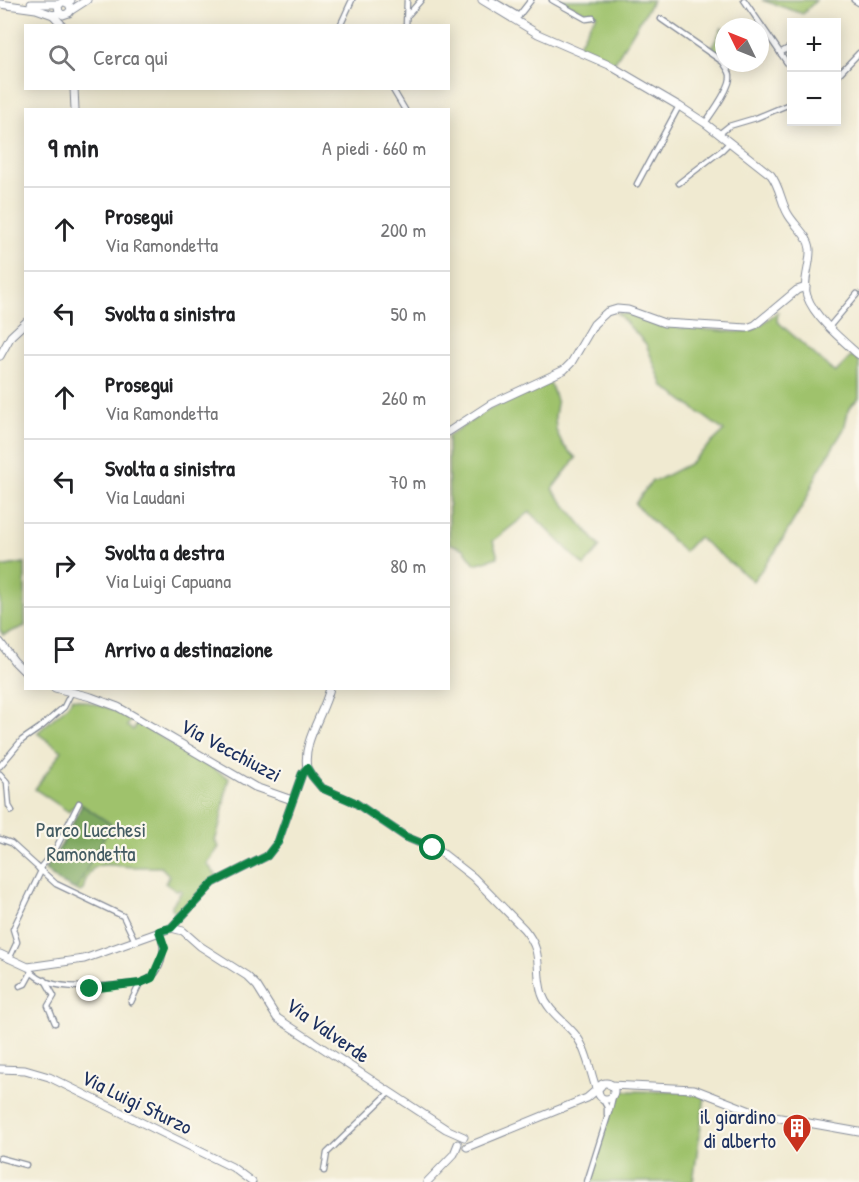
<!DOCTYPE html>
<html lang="it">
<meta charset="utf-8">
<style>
:root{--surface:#fff;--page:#f6f6f6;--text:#202124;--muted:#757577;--line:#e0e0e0}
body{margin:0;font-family:"Patrick Hand",sans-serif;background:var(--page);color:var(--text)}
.controls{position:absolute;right:18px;top:18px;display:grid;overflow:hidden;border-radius:0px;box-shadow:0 3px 15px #0003}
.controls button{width:54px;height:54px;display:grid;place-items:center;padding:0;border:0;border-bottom:2px solid var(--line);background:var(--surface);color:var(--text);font:30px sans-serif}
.compass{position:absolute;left:715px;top:18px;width:54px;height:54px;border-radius:50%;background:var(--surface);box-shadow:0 3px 15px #0003;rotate:313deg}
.stop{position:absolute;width:18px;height:18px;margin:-14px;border:4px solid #0b8043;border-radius:50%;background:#fff}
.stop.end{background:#0b8043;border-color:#fff;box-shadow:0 2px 6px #0008}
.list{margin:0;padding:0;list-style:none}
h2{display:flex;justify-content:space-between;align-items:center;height:78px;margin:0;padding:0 24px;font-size:26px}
h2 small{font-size:20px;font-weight:400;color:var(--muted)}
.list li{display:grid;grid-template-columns:39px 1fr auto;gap:18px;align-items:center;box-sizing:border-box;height:84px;padding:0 24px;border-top:2px solid var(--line)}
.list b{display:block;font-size:22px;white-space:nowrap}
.list p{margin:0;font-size:20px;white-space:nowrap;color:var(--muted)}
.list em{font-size:20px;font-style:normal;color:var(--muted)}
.icon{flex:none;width:33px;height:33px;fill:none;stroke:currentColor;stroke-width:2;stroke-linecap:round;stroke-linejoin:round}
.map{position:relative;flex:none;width:859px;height:1182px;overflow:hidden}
.search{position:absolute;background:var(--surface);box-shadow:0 3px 15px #0003;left:24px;top:24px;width:426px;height:66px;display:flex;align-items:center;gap:15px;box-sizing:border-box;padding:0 21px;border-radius:0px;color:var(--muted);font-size:22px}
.panel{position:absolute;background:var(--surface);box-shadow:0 3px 15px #0003;left:24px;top:108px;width:426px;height:582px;border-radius:0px}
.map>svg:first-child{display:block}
.green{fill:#9fc26c;stroke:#5d7865;stroke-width:1.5}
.forest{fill:#7fa860;stroke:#4d6c5f;stroke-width:1.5}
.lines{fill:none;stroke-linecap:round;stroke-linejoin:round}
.street-casing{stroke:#868c98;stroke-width:7}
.secondary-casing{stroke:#868c98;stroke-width:9}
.street{stroke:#fff;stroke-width:4.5}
.secondary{stroke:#fff;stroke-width:7}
.route{stroke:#0b8043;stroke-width:8}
.labels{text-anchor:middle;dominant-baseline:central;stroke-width:4.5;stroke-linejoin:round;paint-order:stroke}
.street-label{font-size:21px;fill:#1b2f5e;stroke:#fbf7ec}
.park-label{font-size:21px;fill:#435b62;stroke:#fbf7ec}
.poi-label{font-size:21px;fill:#1b2f5e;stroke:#fbf7ec;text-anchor:end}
</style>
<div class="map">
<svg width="859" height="1182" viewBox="0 0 859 1182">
<rect width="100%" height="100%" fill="#fbf7ec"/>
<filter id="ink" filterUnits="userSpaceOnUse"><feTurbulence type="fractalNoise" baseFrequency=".0167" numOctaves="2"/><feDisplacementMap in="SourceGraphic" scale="12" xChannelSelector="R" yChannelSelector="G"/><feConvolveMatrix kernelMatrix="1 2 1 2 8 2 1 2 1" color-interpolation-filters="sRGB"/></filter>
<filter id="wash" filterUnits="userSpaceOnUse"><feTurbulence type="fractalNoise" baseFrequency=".008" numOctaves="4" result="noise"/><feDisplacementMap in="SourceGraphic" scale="24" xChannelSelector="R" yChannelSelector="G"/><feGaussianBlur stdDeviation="1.35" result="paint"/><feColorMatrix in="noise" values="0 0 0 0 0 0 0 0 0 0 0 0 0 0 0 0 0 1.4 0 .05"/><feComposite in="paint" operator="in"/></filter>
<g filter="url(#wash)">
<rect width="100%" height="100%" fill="#f0ead1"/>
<g class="green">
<path d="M 560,0 L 653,0 L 614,63 L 609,58 L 607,60 L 577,48 L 590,24 L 597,15 L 594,13 L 589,14 Z"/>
<path d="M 762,0 L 816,0 L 803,14 Z"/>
<path d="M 722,28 L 724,31 L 724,57 L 711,49 Z"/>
<path d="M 778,312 L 777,321 L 835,373 L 852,356 L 859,360 L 859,398 L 849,408 L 844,429 L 818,472 L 806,500 L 775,552 L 753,581 L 698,537 L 684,552 L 635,504 L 652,480 L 656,481 L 689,464 L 724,431 L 663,386 L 646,344 L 617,313 L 630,314 L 658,326 L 737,332 L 753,330 Z"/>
<path d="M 550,382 L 557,403 L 555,416 L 556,430 L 563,445 L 576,458 L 552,489 L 600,547 L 584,566 L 530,512 L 493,541 L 498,557 L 475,564 L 464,549 L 449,543 L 448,436 L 491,408 Z"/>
<path d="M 25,563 L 25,626 L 3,635 L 0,630 L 0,567 Z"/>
<path d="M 73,698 L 106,707 L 131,719 L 127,726 L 133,730 L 138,723 L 229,778 C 223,799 223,820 215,841 L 219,847 L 207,864 L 218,877 L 206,886 L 179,915 L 172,909 L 172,905 L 182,891 L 179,889 L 178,891 L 165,883 L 170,876 L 161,867 C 151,867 141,867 131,867 C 104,865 90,857 83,890 L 80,892 L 58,881 L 46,871 L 45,869 L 61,846 L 82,805 L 78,803 L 76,807 L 71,808 L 69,812 L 35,789 L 62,751 L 37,733 L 66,707 Z"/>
<path d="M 623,1091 L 688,1092 L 705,1096 L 693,1182 L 590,1182 L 615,1099 Z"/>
</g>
<path class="forest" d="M 82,805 L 111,824 L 76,890 L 58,881 L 45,869 L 61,846 Z"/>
</g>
<g filter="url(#ink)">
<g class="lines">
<g class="street-casing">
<g id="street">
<path d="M 492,0 L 519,16"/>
<path d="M 552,0 L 586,19 L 593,18"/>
<path d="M 744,0 L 792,70"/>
<path d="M 854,0 L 859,3"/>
<path d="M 408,15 L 421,0"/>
<path d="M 517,18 L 531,0"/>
<path d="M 661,19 L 723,62 C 725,66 729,70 730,75 C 732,86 712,113 705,123"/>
<path d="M 340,26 L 352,0"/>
<path d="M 406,26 L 407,0"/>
<path d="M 780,53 L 792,46"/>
<path d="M 836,77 L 859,53"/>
<path d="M 392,88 L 405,110"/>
<path d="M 719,134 L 729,126 L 756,118 L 792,103"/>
<path d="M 679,183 L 722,150 L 730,142"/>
<path d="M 637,184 L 679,106"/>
<path d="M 829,327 L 857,294"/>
<path d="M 0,766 L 22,740 L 41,727 L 64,707 L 71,693"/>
<path d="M 0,774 L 7,782 L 9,806 L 12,811"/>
<path d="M 0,839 L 11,843 L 56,884 L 123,916 L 135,941"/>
<path d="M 39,869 L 55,850 L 79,803"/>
<path d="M 9,959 L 17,942 L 13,929 L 41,871"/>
<path d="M 28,967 C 44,997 112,985 140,983"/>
<path d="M 45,980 L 54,996 L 48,1006 L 55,1023"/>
<path d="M 20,986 L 25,984 L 31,973"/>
<path d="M 131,1002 L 140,983 C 163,976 167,951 159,931"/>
<path d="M 602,1098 L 607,1107 L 607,1115"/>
<path d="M 0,1158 L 26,1165"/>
<path d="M 324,1171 L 327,1153 L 390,1092"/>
<path d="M 587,1182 L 610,1109 L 613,1096"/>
</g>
</g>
<g class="secondary-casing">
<g id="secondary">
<path d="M 482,0 L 538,34 L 609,65 L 679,106 L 705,123 L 771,175 C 780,187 781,202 788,214 C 794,225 809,236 810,249 C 811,264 802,282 807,296 C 814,317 842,340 859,355"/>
<path d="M 65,2 L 69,4 L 71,9 L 69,13 L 63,15 L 59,12 L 58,6 L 62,2 L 71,0"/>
<path d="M 0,4 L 36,9 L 53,15 L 60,13"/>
<path d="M 31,4 L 59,4"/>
<path d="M 70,11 L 87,0"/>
<path d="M 53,15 L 63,26"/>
<path d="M 74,88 L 75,110"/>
<path d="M 0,356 L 11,336 L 26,322"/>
<path d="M 448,432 L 491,404 L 564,370 L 571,363 L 594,324 L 607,312 L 617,309 L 628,310 L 664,323 L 747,328 L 755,325 L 797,290 L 806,287"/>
<path d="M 0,642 L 14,661 L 26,673"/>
<path d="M 55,688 L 91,697 L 118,707 L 255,787 L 292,800"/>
<path d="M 307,768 L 312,776 L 322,788 L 354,802 L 406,837 L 441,852 L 473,877 L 524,929 C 545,954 534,967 542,994 C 548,1012 566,1022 577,1037 C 587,1051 590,1071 596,1088 L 599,1094"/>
<path d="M 171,928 L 183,931 L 200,946 L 247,976 L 257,986 L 277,1018 L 446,1129 L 464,1137"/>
<path d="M 0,954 L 28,967 L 84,959 L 171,928 L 213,883 L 267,856 L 278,842 L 302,774 L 307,768 C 302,741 324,714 330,688"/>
<path d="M 0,1069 L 25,1070 L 49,1077 L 232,1167 L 252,1182"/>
<circle cx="606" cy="1091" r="8"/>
<path d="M 610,1085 L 694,1089 L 758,1114 L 859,1132"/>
<path d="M 467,1147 L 587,1098 L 601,1086"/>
<path d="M 427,1182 L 454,1154 L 458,1144"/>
</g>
</g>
<use href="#street" class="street"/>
<use href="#secondary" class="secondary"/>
</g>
</g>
<g class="lines" filter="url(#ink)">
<path class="route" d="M 90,989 L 140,983 L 152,978 L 165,948 L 159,931 L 171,928 L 213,883 L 267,856 L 278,842 L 302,774 L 307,768 L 312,776 L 322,788 L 354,802 L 406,837 L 433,848"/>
</g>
<defs>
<g id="building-pin" transform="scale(1.5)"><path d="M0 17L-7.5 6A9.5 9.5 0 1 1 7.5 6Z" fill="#c8321e" stroke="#fbf7ec"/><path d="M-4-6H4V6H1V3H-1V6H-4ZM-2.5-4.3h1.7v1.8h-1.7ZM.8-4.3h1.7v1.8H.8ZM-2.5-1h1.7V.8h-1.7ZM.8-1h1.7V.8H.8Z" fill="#fff"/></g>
</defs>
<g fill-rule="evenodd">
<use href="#building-pin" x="797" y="1128"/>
</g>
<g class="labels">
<g class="street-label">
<text transform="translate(231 750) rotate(28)">Via Vecchiuzzi</text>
<text transform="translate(328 1030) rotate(35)">Via Valverde</text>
<text transform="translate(137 1102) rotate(26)">Via Luigi Sturzo</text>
</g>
<g class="park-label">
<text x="91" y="829">Parco Lucchesi<tspan x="91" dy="24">Ramondetta</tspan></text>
</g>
<g class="poi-label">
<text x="776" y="1116">il giardino<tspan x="776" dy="24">di alberto</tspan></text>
</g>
</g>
</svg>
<div class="controls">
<button>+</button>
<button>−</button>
</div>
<svg class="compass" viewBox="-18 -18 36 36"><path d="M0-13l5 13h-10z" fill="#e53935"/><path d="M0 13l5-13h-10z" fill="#757577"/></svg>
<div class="stop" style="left:433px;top:848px"></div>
<div class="stop end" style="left:90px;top:989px"></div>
<div class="search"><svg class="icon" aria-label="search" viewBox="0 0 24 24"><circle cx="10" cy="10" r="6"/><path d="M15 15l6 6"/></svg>Cerca qui</div>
<section class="panel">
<h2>9 min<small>A piedi · 660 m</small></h2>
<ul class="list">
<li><svg class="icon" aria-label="ahead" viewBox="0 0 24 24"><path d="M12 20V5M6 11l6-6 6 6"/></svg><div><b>Prosegui</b><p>Via Ramondetta</p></div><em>200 m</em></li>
<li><svg class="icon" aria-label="left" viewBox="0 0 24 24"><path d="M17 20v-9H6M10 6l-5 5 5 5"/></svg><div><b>Svolta a sinistra</b></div><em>50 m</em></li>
<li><svg class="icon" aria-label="ahead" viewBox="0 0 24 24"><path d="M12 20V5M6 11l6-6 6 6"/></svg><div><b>Prosegui</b><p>Via Ramondetta</p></div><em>260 m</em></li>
<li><svg class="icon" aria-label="left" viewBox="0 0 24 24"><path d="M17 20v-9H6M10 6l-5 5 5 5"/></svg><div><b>Svolta a sinistra</b><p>Via Laudani</p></div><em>70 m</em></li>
<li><svg class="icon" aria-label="right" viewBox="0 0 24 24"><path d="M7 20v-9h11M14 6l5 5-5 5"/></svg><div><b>Svolta a destra</b><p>Via Luigi Capuana</p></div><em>80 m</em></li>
<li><svg class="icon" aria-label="arrive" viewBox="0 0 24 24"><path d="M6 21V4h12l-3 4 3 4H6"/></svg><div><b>Arrivo a destinazione</b></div></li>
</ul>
</section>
</div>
